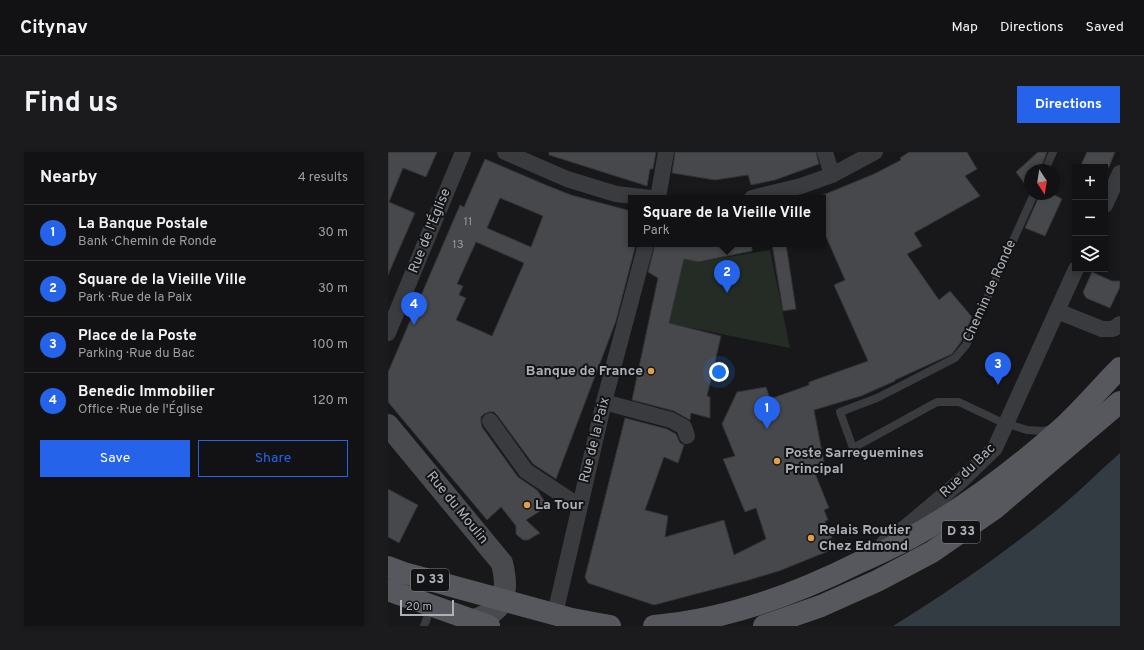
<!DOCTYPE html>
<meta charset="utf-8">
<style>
:root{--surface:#121214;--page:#1b1b1d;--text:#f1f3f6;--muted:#9c9ea0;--line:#313234;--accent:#2563eb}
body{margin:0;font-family:Overpass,sans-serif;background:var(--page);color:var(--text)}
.controls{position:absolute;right:12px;top:12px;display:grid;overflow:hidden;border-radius:0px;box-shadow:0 2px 6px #0003}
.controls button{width:36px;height:36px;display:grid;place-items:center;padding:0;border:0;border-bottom:1px solid var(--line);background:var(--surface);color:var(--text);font:20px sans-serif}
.compass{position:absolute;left:636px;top:12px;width:36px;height:36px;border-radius:50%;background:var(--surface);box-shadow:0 2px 6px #0003;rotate:168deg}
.scale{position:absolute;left:12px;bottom:10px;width:54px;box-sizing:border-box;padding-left:4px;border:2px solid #acb1b8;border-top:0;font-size:11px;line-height:14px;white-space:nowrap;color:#acb1b8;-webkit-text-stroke:3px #131315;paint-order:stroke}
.you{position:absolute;left:331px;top:220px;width:14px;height:14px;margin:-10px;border:3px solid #fff;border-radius:50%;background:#1a73e8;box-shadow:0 0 0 6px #1a73e833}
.badge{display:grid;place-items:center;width:26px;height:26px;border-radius:50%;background:var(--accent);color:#fff;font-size:13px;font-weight:700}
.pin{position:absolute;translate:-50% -33px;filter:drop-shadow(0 1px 2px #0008)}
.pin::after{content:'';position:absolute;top:21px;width:14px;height:12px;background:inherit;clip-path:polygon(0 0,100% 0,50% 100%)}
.popup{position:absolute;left:240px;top:43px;width:198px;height:52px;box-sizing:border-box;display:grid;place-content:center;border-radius:0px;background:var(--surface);filter:drop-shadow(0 1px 3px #0005);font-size:13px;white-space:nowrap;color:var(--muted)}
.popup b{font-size:15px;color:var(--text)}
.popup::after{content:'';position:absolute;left:50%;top:100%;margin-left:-8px;border:8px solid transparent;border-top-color:var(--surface)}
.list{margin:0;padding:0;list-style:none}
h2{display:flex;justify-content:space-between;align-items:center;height:52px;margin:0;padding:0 16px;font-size:17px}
h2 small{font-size:13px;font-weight:400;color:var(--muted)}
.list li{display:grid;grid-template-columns:26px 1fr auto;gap:12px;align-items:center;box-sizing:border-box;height:56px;padding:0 16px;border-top:1px solid var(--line)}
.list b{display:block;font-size:15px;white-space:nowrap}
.list p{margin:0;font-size:13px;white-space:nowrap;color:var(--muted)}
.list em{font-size:13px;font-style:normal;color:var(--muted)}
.actions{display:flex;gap:8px;padding:12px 16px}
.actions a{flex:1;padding:9px 0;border:1px solid var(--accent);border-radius:0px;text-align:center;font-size:14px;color:var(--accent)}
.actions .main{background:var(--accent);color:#fff}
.icon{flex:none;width:22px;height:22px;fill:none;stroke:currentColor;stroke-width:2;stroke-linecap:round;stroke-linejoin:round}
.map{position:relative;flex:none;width:732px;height:474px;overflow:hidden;border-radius:0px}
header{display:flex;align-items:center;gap:24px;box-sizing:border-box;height:56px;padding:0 20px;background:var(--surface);border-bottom:1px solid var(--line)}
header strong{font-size:19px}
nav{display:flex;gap:22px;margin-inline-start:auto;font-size:14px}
.intro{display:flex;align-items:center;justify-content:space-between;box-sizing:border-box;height:96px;padding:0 24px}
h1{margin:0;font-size:28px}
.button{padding:10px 18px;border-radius:0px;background:var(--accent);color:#fff;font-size:14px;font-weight:700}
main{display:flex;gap:24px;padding:0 24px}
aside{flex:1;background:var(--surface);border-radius:0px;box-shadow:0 2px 6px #0003}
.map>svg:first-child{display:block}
.green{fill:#242c25}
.water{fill:#323c42}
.building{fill:#47484c;stroke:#323336;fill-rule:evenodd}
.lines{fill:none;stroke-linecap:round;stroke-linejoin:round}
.lane{stroke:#393b3e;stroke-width:8}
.street{stroke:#393b3e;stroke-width:16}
.secondary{stroke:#484a4e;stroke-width:22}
.primary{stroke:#56585d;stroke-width:22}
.poi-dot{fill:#e09f4a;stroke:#131315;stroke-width:1.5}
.labels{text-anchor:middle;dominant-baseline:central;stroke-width:4;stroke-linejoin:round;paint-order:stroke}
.number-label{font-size:12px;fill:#93979d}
.shield{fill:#131315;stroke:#7e8287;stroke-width:1}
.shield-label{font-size:13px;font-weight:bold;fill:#acb1b8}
.street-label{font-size:14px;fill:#acb1b8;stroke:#131315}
.poi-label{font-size:14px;font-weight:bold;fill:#acb1b8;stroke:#131315;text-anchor:start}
</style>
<header>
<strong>Citynav</strong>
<nav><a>Map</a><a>Directions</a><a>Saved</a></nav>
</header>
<div class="intro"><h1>Find us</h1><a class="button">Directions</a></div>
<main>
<aside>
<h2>Nearby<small>4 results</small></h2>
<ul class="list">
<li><span class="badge">1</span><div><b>La Banque Postale</b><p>Bank · Chemin de Ronde</p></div><em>30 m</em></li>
<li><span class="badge">2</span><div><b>Square de la Vieille Ville</b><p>Park · Rue de la Paix</p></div><em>30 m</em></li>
<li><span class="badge">3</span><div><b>Place de la Poste</b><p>Parking · Rue du Bac</p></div><em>100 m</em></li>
<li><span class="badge">4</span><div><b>Benedic Immobilier</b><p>Office · Rue de l'Église</p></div><em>120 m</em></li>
</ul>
<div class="actions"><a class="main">Save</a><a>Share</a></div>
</aside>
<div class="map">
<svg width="732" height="474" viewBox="0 0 732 474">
<rect width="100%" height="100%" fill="#18181a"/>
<path class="green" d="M 382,98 L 402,196 L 280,171 L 296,107 L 310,110 Z"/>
<path class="water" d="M 732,301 L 732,474 L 505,474 C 560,440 614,403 664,362 C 688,343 709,321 732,301 Z"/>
<g class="building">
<path d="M 0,0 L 49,0 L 38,25 L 15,16 L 1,50 L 27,61 L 0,123 Z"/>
<path d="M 161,0 L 268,0 L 265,17 L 262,17 L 259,34 L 161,3 Z"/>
<path d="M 287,0 L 428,0 L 431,12 L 387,28 L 363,33 L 360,23 L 327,28 L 284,21 Z"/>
<path d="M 521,0 L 579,0 L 589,17 L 577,24 L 592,44 L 526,81 L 534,94 L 519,102 L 551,148 L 562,139 L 584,165 L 573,190 L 564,202 L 507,228 L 507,229 L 473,244 L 426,258 L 436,310 L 424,314 L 441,356 L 436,358 L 440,368 L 437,369 L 448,396 L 391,419 L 361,428 L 266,453 L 200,431 L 197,425 L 237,266 L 279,277 L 288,282 L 292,291 L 296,293 L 290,311 L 276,305 L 257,358 L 280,364 L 277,385 L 336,368 L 346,403 L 378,387 L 368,356 L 357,360 L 335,307 L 347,304 L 334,272 L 349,240 L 378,235 L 382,247 L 421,233 L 421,230 L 480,209 L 446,133 L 457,128 L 435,78 L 435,43 L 486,22 L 513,8 L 512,6 Z"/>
<path d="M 650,0 L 659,0 L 652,18 L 642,18 L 642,39 L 628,20 Z"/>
<path d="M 699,0 L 727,0 L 721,15 L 692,15 Z"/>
<path d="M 97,7 L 158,33 L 183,43 L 243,59 L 243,92 L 248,92 L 228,169 L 168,327 L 145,312 L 109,263 L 106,260 L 101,260 L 96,262 L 93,265 L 93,270 L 94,275 L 130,325 L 149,338 L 160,354 L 138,368 L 152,381 L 140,388 L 135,388 L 130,384 L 128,382 L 128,374 L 113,355 L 99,368 L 0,250 L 0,220 L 72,53 L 76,55 ZM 112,46 L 155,64 L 143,95 L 99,76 ZM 88,90 L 136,111 L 104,184 L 68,168 L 78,146 L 71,143 L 75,134 L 69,132 Z"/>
<path d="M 652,42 L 665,42 L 674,47 L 657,84 L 637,76 Z"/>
<path d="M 267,92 L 364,92 L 364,99 L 310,110 L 296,107 L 281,171 L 333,184 L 319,244 L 322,245 L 322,266 L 303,261 L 302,268 L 286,259 L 244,248 L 270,126 L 260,120 Z"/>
<path d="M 384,92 L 398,92 L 408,157 L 395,159 Z"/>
<path d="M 704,120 L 724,129 L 732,129 L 732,135 L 722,156 L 698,146 L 695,140 Z"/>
<path d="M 0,337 L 30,353 L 11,391 L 0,385 Z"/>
</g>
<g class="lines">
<g class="lane">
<path d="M 657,18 L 665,0"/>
<path d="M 646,42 L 578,193 L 567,206 L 489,246 L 452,260 L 465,296 L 549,250 L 571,250 L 611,269 L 639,278 L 655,279 L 664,277"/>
<path d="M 36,474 L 39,466"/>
</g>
<g class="street">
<path d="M 117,0 L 179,27 L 228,42 L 263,46"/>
<path d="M 437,0 L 444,23"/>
<path d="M 270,46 L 278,0"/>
<path d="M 364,46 L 413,34 L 444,23 L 487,0"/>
<path d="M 717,53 L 732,21"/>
<path d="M 669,159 L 714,177 L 725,177 L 732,172"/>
<path d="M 0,181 L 75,0"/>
<path d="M 216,250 L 283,268 L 296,275 L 299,284"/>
<path d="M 102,269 L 138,319 L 191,354"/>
<path d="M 496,391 L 518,375 L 574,328 L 607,296 L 688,117"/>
<path d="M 167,462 L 216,250 L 258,92"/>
</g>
<path class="secondary" d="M 0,273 L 114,411 C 118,427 120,449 106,459 C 100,463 92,466 85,468"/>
<g class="primary">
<path d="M 0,415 L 16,421 L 184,467 L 222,474"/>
<path d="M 0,438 L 101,474"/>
<path d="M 266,474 C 338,468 406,443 470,411 C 488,403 507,394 524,385 C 578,355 628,317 673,277 C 694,258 712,236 732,216"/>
<path d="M 376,474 L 433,454 L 489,429 L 544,400 L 606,357 L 732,250"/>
</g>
</g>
<g class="poi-dot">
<circle cx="263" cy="219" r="4"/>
<circle cx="389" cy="309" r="4"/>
<circle cx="139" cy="353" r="4"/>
<circle cx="423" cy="386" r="4"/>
</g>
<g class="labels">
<g class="number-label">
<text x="80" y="70">11</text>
<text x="70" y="93">13</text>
</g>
<g class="shield">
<rect x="554" y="369" width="38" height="22" rx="3"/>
<rect x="23" y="417" width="38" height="22" rx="3"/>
</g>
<g class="shield-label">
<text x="573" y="380">D 33</text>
<text x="42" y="428">D 33</text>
</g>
<g class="street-label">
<text transform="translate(42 79) rotate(-68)">Rue de l'Église</text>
<text transform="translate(602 139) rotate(-66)">Chemin de Ronde</text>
<text transform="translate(207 288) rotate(-76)">Rue de la Paix</text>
<text transform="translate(580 319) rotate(-44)">Rue du Bac</text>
<text transform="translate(69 356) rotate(51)">Rue du Moulin</text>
</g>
<g class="poi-label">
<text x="255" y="219" text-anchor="end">Banque de France</text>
<text x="397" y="301">Poste Sarreguemines<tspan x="397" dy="16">Principal</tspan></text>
<text x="147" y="353">La Tour</text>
<text x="431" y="378">Relais Routier<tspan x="431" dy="16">Chez Edmond</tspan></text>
</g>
</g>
</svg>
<div class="controls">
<button>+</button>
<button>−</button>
<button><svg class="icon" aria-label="layers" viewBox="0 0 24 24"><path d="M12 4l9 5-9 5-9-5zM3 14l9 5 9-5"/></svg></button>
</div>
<svg class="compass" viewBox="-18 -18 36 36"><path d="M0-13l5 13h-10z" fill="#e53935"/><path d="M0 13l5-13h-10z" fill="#9c9ea0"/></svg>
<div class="scale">20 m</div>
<div class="you"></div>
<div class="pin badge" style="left:379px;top:277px">1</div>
<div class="pin badge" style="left:339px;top:141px">2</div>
<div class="popup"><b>Square de la Vieille Ville</b>Park</div>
<div class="pin badge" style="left:610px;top:233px">3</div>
<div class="pin badge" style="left:26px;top:173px">4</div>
</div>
</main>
